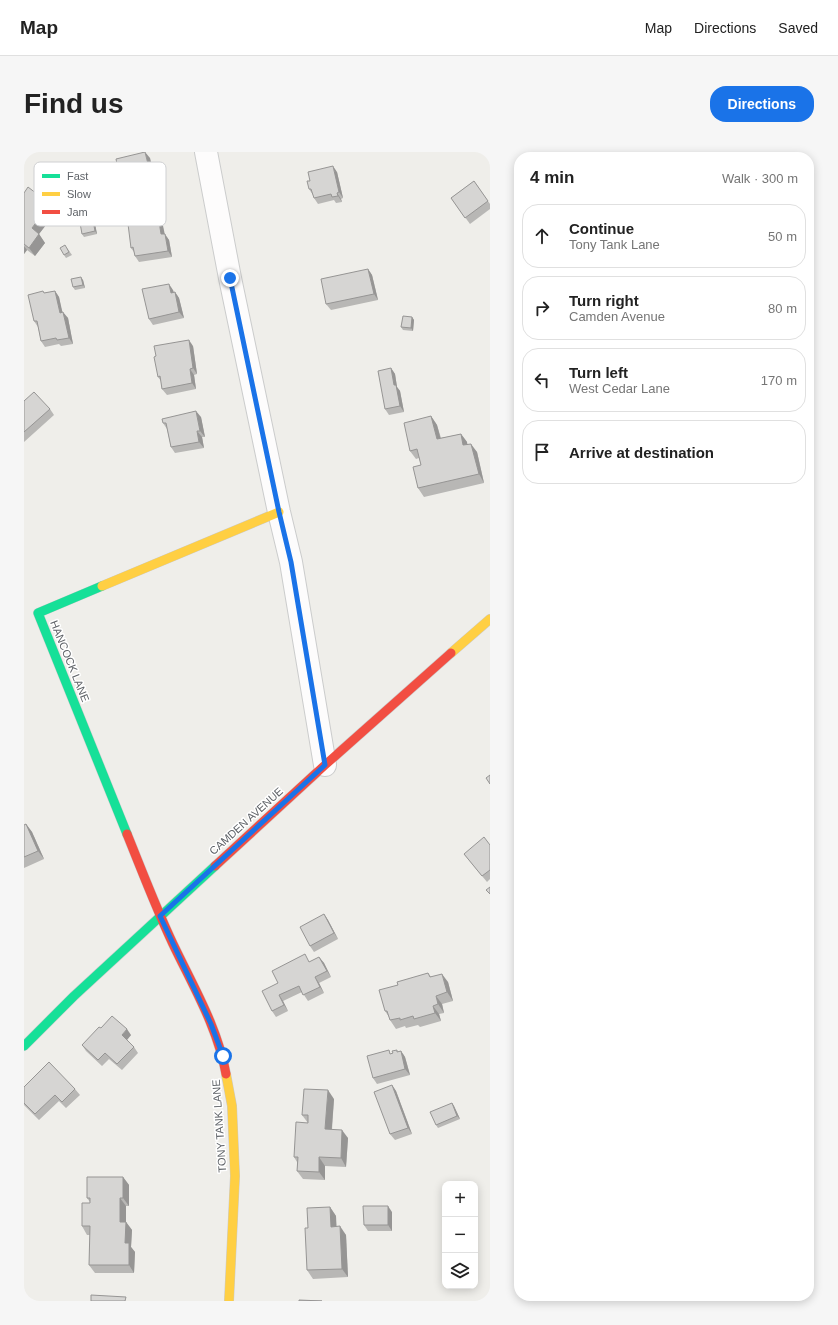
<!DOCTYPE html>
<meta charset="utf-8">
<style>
:root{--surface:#fff;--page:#f6f6f6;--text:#222;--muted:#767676;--line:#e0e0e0;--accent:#1a73e8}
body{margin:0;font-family:Arial,sans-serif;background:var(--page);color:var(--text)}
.controls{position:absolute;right:12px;bottom:12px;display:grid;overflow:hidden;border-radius:8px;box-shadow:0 2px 10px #0003}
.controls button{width:36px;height:36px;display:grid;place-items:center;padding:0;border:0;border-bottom:1px solid var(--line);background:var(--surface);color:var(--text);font:20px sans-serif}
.stop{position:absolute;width:12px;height:12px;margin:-9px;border:3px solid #1a73e8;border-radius:50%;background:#fff}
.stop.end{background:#1a73e8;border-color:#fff;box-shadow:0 1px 4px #0008}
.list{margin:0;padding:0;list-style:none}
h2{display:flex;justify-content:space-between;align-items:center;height:52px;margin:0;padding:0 16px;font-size:17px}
h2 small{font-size:13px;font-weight:400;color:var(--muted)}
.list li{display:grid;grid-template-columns:26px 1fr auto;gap:12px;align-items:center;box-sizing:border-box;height:64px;margin:0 8px 8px;padding:0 8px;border:1px solid var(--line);border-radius:16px}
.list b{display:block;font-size:15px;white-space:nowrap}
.list p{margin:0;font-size:13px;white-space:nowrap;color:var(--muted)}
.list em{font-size:13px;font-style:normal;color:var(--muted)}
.icon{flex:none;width:22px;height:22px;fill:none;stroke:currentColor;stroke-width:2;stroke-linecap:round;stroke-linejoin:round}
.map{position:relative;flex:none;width:466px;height:1149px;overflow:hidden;border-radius:16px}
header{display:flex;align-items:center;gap:24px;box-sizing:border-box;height:56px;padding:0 20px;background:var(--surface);border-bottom:1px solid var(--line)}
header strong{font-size:19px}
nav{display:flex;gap:22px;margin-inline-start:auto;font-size:14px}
.intro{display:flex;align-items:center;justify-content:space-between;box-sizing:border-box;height:96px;padding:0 24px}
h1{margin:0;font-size:28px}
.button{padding:10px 18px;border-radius:16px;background:var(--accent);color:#fff;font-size:14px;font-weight:700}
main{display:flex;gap:24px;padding:0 24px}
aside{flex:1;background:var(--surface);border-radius:16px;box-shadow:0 2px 10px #0003}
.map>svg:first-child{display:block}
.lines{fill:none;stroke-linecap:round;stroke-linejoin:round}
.street-casing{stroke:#cbcccc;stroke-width:24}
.fast-casing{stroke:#cacacb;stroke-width:10}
.slow-casing{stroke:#cacacb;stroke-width:10}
.jam-casing{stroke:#cacacb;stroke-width:10}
.street{stroke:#fdfcfc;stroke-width:22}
.fast{stroke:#16e098;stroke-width:9}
.slow{stroke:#ffcf43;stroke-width:9}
.jam{stroke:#f24e42;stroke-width:9}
.wall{fill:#b8b7b5}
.shaded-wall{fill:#969594}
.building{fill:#d6d5d3;stroke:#969594}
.route{stroke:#1a73e8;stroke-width:5}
.labels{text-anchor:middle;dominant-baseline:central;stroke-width:3;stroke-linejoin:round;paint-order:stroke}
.street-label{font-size:11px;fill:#5f6368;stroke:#fff}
.key{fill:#fff;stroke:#cfd0d2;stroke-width:1}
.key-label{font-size:11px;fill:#5f6368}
</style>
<header>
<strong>Map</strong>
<nav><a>Map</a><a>Directions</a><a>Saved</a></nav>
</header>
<div class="intro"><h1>Find us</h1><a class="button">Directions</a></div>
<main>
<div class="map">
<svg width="466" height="1149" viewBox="0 0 466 1149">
<rect width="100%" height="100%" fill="#efeeea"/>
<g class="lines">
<g class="street-casing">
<path id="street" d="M 182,0 L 206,126 L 255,360 L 267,410 L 301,613"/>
</g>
<g class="fast-casing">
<g id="fast">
<path d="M 78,434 L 14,461 L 103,682"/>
<path d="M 0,894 L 50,844 L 191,714"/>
</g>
</g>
<g class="slow-casing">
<g id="slow">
<path d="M 78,434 L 255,360"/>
<path d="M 427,501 L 466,467"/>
<path d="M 202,922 L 208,954 L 211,1024 L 205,1149"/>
</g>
</g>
<g class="jam-casing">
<g id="jam">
<path d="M 103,682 C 118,719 132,756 149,792 C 169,834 194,876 202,922"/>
<path d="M 191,714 L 301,613 L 427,501"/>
</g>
</g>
<use href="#street" class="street"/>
<use href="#fast" class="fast"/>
<use href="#slow" class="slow"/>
<use href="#jam" class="jam"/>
</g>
<g class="wall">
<path d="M 126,6 L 130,26 L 127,27 L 129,37 L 102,43 L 98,37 Z"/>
<path d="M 313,20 L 319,46 L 317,47 L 318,50 L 312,51 L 310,48 L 294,52 L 290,46 L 289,43 L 285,37 Z"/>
<path d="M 450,29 L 466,52 L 466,57 L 446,72 L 427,46 Z"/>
<path d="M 0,41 L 26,52 L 32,60 L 15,82 L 21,91 L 11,104 L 3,98 L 0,102 Z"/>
<path d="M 119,65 L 138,69 L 140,82 L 145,88 L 148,105 L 115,110 L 111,104 L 110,100 L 107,96 Z"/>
<path d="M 71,72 L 73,82 L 60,85 L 58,82 Z"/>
<path d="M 43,96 L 48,103 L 42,106 L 40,103 Z"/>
<path d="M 344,117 L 348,123 L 354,148 L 307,158 L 302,152 Z"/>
<path d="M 59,128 L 61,136 L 51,138 L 49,135 Z"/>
<path d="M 149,138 L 150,141 L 151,140 L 155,146 L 160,166 L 129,173 L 125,167 Z"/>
<path d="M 31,139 L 35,145 L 38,161 L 44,166 L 49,192 L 37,194 L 35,192 L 21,195 L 17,189 L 14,175 L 10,169 L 20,141 Z"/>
<path d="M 388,165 L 390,168 L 389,179 L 379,178 L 377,175 Z"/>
<path d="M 169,194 L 173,222 L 170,223 L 172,237 L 143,243 L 138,237 L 137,229 L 134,225 Z"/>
<path d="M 367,216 L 371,222 L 373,235 L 376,239 L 380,260 L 365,263 L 361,257 Z"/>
<path d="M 0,249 L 26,257 L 30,263 L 0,290 Z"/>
<path d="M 407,264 L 413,273 L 417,286 L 437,282 L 443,290 L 443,292 L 453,300 L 460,331 L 400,345 L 394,336 L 397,313 L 395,306 L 392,307 L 386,299 Z"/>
<path d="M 177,265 L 181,285 L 178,285 L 180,296 L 151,301 L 147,295 L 143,277 L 139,271 Z"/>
<path d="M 2,672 L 8,680 L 20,707 L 0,716 L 0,673 Z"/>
<path d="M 466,693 L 466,727 L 463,730 L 440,702 Z"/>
<path d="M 300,762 L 304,768 L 314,787 L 290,800 L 286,794 Z"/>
<path d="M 295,805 L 300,811 L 307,825 L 295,831 L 300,841 L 284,849 L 278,840 L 259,849 L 264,859 L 252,865 L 248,859 L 254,831 L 286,810 Z"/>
<path d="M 404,821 L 407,825 L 424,830 L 429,849 L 418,852 L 420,861 L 415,862 L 417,869 L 396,875 L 394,873 L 382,876 L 381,874 L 372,877 L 366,868 L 365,865 L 361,859 L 374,833 Z"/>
<path d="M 77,876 L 107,883 L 103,888 L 110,895 L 114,901 L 98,918 L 85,907 L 78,914 L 62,899 L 58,893 Z"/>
<path d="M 377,899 L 381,905 L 386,923 L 353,932 L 349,926 L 368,901 Z"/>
<path d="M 368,933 L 372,939 L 388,982 L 371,988 L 366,982 Z"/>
<path d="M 0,935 L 51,937 L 56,943 L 42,956 L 35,949 L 15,968 L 0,953 Z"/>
<path d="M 310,947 L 308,978 L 324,986 L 322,1015 L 301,1014 L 301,1028 L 279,1027 L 273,1019 L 273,1010 L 270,1005 L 284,971 L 278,963 Z"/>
<path d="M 428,951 L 430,954 L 436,967 L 414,976 L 412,973 Z"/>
<path d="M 99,1025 L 105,1033 L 105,1054 L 102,1054 L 102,1070 L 108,1078 L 107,1095 L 111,1100 L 110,1121 L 71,1121 L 65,1113 L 66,1083 L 63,1083 L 58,1074 L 66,1051 L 66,1050 L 63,1046 Z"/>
<path d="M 306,1055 L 312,1064 L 312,1074 L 322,1083 L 324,1125 L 289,1127 L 283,1118 L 284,1076 Z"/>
<path d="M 368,1060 L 368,1079 L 344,1079 L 340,1073 Z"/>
</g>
<g class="shaded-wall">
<path d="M 121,0 L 126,6 L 130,26 L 126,20 Z"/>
<path d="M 309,14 L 313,20 L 319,46 L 315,40 Z"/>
<path d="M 123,21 L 127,27 L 129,37 L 125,31 Z"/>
<path d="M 313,41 L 317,47 L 318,50 L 314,44 Z"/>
<path d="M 26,52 L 32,60 L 15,82 L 21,91 L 11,104 L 5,96 L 8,76 Z"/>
<path d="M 134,63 L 138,69 L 142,88 L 137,82 Z"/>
<path d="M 69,69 L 71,72 L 73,82 L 71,79 Z"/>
<path d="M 141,82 L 145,88 L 148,105 L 144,99 Z"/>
<path d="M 0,94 L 3,98 L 0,102 Z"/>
<path d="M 344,117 L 348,123 L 354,148 L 350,142 Z"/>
<path d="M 57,125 L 59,128 L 61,136 L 59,133 Z"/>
<path d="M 145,132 L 149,138 L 151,147 L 147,141 Z"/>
<path d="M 31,139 L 35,145 L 40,167 L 36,161 Z"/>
<path d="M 151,140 L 155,146 L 160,166 L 155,160 Z"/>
<path d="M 39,160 L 44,166 L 49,192 L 45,186 Z"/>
<path d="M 388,165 L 390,168 L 389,179 L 387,176 Z"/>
<path d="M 165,188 L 169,194 L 173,222 L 169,216 Z"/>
<path d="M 367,216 L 371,222 L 373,235 L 376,239 L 380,260 L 376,254 L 370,233 Z"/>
<path d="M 166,217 L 170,223 L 172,237 L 168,231 Z"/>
<path d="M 172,259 L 177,265 L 181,285 L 176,279 Z"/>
<path d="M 407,264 L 413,273 L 419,296 L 413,287 Z"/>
<path d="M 173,279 L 178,285 L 180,296 L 175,290 Z"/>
<path d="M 437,282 L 443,290 L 445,302 L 439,293 Z"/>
<path d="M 447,292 L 453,300 L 460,331 L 455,322 Z"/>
<path d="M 2,672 L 8,680 L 20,707 L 14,699 Z"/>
<path d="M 300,762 L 304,768 L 314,787 L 310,781 Z"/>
<path d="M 295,805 L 300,811 L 307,825 L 303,819 Z"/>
<path d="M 418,822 L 424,830 L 429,849 L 423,840 Z"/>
<path d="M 291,825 L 295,831 L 300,841 L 296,835 Z"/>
<path d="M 255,843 L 259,849 L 264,859 L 260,853 Z"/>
<path d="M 412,844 L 418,852 L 420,861 L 414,852 Z"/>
<path d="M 409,854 L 415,862 L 417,869 L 411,861 Z"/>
<path d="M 103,877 L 107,883 L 102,889 L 98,883 Z"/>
<path d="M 377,899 L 381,905 L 386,923 L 381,917 Z"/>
<path d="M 368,933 L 372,939 L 388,982 L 384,976 Z"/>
<path d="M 304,938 L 310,947 L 307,986 L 301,977 Z"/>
<path d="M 428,951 L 430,954 L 436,967 L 433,964 Z"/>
<path d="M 318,978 L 324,986 L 322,1015 L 317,1006 Z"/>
<path d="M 295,1005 L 301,1014 L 301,1028 L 295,1020 Z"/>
<path d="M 99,1025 L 105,1033 L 105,1054 L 99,1046 Z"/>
<path d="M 96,1046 L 102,1054 L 102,1070 L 108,1078 L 107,1095 L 111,1100 L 110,1121 L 105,1113 L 101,1091 L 96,1070 Z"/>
<path d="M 364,1054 L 368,1060 L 368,1079 L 364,1073 Z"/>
<path d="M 306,1055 L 312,1064 L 313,1083 L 307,1075 Z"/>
<path d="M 316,1074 L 322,1083 L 324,1125 L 318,1117 Z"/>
</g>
<g class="building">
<path d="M 121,0 L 126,20 L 123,21 L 125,31 L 98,37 L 92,7 Z"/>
<path d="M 309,14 L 315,40 L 313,41 L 314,44 L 308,45 L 307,42 L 290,46 L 287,37 L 285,37 L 283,29 L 286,29 L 284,20 Z"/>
<path d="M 450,29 L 464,49 L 441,66 L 427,46 Z"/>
<path d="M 4,35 L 26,52 L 8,76 L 15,82 L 5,96 L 0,92 L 0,41 Z"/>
<path d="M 117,62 L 117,66 L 134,63 L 137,82 L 141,82 L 144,99 L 111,104 L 109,95 L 107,96 L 103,64 Z"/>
<path d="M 69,69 L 71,79 L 58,82 L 56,71 Z"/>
<path d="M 41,93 L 45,100 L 40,103 L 36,96 Z"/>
<path d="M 344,117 L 350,142 L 302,152 L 297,127 Z"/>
<path d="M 57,125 L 59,133 L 49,135 L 47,127 Z"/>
<path d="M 145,132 L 147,141 L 151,140 L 155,160 L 125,167 L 118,137 Z"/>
<path d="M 19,139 L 20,141 L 31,139 L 36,161 L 39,160 L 45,186 L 33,188 L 32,186 L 17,189 L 13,169 L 10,169 L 4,143 Z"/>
<path d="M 379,164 L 388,165 L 387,176 L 377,175 Z"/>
<path d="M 165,188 L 169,216 L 166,217 L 168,231 L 138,237 L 136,224 L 134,225 L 130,205 L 132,204 L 130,194 Z"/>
<path d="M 367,216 L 370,233 L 372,233 L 376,254 L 361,257 L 354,219 Z"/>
<path d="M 10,240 L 26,257 L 0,280 L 0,249 Z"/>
<path d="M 172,259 L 176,279 L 173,279 L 175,290 L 147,295 L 142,271 L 139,271 L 138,267 Z"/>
<path d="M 407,264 L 413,287 L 437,282 L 439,293 L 447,292 L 455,322 L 394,336 L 389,315 L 397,313 L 393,297 L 386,299 L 380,271 Z"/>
<path d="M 466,623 L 466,632 L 462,626 Z"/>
<path d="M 2,672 L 14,699 L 0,705 L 0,673 Z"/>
<path d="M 460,685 L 466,693 L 466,718 L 458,724 L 440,702 Z"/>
<path d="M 466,735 L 466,742 L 462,738 Z"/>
<path d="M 300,762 L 310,781 L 286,794 L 276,775 Z"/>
<path d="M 281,802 L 285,810 L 295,805 L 303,819 L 291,825 L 296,835 L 279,843 L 275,834 L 255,843 L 260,853 L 248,859 L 238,839 L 254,831 L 248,819 Z"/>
<path d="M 404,821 L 406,825 L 418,822 L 423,840 L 412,844 L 414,852 L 409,854 L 411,861 L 390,867 L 389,864 L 376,868 L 376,866 L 366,868 L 363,859 L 361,859 L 355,838 L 374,833 L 373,830 Z"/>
<path d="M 88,864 L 103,877 L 98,883 L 110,895 L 93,912 L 81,901 L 74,908 L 58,893 L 75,875 L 77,876 Z"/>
<path d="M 365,898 L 366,902 L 369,901 L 368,899 L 373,898 L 373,900 L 377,899 L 381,917 L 349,926 L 343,904 Z"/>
<path d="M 25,910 L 51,937 L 38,950 L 31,943 L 11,962 L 0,951 L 0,935 Z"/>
<path d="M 368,933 L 384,976 L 366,982 L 350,940 Z"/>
<path d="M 280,937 L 304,938 L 301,977 L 318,978 L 317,1006 L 295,1005 L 295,1020 L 273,1019 L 274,1005 L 270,1005 L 272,970 L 284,971 L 284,963 L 278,963 Z"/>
<path d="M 428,951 L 433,964 L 412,973 L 406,960 Z"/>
<path d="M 63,1025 L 99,1025 L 99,1046 L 96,1046 L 96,1070 L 102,1070 L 101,1091 L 105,1091 L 105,1113 L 65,1113 L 66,1074 L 58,1074 L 58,1051 L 66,1051 L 66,1046 L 63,1046 Z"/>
<path d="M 339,1054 L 364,1054 L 364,1073 L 340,1073 Z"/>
<path d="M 306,1055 L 307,1075 L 316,1074 L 318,1117 L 283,1118 L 281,1076 L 284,1076 L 283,1056 Z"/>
<path d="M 67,1143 L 102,1145 L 101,1149 L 67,1149 Z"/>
<path d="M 275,1148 L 298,1149 L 275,1149 Z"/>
</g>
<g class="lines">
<path class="route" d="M 199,904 L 187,872 L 136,764 L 301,613 L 267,410 L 255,360 L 206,126"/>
</g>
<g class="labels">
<g class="street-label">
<text transform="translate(46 509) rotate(68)">HANCOCK LANE</text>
<text transform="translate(222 669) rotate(-42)">CAMDEN AVENUE</text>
<text transform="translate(195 974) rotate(-94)">TONY TANK LANE</text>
</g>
</g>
<rect x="10" y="10" width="132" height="64" rx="6" class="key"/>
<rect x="18" y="22" width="18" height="4" fill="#16e098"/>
<rect x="18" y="40" width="18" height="4" fill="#ffcf43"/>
<rect x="18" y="58" width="18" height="4" fill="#f24e42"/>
<g class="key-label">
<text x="43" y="28">Fast</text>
<text x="43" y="46">Slow</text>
<text x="43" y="64">Jam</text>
</g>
</svg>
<div class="controls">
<button>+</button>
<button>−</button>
<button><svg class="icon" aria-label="layers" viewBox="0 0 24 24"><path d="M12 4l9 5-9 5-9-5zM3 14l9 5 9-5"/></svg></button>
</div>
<div class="stop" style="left:199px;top:904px"></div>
<div class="stop end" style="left:206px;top:126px"></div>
</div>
<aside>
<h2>4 min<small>Walk · 300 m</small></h2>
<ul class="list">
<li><svg class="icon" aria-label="ahead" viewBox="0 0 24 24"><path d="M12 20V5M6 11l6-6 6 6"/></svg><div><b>Continue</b><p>Tony Tank Lane</p></div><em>50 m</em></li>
<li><svg class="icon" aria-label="right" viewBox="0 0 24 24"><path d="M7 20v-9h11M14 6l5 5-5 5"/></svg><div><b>Turn right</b><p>Camden Avenue</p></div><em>80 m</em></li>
<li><svg class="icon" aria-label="left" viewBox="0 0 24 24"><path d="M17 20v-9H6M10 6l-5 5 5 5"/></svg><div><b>Turn left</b><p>West Cedar Lane</p></div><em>170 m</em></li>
<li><svg class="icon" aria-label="arrive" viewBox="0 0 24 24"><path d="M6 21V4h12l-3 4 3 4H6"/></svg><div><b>Arrive at destination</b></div></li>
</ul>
</aside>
</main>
